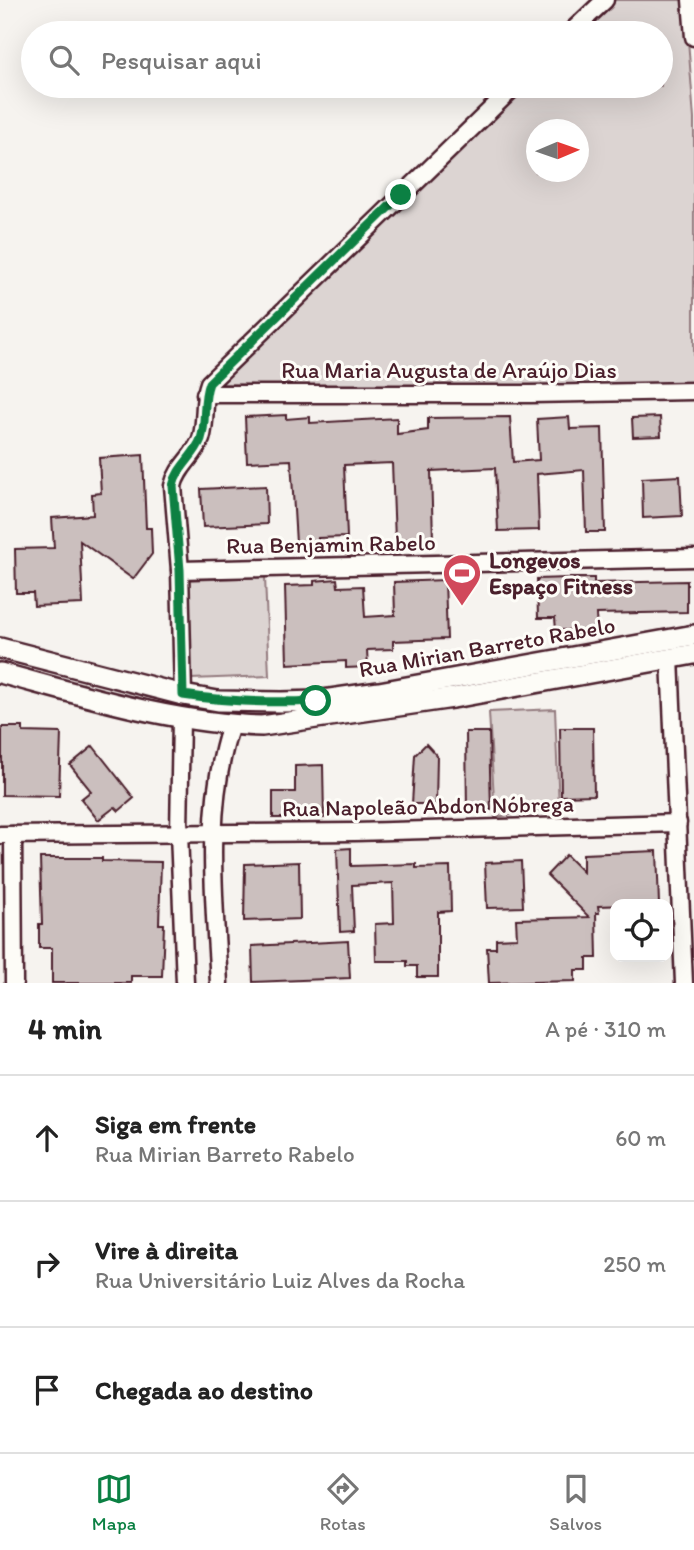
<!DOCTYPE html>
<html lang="pt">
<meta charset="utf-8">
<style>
:root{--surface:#fff;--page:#f2f2f2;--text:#222;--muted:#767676;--line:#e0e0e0;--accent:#0b8043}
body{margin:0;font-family:Itim,sans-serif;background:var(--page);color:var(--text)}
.controls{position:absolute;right:21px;bottom:21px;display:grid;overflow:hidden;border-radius:14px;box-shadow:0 7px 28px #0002}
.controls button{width:63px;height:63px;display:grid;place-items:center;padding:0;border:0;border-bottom:2px solid var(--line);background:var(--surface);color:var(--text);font:35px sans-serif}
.compass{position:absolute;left:526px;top:119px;width:63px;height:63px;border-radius:50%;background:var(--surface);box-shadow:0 7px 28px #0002;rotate:88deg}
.stop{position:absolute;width:21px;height:21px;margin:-16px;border:5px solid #0b8043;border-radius:50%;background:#fff}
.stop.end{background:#0b8043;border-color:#fff;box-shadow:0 2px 7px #0008}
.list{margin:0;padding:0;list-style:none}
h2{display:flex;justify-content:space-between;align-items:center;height:91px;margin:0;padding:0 28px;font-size:30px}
h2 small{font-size:23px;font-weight:400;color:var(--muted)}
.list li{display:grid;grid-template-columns:46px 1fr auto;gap:21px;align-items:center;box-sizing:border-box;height:126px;padding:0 28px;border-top:2px solid var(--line)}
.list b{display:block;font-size:26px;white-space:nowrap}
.list p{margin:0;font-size:23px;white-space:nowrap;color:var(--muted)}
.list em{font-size:23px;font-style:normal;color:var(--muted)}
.icon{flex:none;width:38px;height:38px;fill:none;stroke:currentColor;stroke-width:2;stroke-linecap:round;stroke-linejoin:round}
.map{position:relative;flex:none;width:694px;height:983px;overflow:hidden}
.search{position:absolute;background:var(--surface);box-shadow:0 7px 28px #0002;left:21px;right:21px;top:21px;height:77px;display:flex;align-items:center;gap:18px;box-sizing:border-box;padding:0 24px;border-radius:38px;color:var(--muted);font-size:26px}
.sheet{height:469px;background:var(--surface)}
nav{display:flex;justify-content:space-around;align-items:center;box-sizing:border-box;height:98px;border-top:2px solid var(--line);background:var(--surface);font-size:19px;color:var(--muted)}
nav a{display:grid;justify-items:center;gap:4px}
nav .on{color:var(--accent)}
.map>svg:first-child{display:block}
.green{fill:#dcd4d2;stroke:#937a7e;stroke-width:2;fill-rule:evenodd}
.building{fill:#cbbfbe;stroke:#4a1f2b;stroke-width:2}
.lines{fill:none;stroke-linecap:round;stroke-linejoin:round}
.minor-casing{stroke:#4a1f2b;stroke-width:21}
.major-casing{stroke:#4a1f2b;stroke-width:24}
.minor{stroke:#fdfcf7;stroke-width:16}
.major{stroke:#fdfcf7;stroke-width:19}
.route{stroke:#0b8043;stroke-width:9}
.labels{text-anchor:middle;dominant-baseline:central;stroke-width:6;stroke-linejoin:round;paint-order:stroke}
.street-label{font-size:23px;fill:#4a1f2b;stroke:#fdfcf7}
.poi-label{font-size:23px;font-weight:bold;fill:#4a1f2b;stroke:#fdfcf7;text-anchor:start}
</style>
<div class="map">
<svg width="694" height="983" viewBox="0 0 694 983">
<rect width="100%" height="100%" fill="#f6f3ef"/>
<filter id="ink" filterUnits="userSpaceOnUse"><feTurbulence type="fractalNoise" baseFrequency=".0143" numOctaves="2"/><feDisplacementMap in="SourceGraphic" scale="14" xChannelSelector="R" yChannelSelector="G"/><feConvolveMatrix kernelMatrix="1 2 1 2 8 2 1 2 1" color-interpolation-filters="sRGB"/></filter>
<g filter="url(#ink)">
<g class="green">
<path d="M 610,0 L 685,0 L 694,119 L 694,394 L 211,384 L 521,86 L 661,86 L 661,33 L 576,33 ZM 536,130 L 578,130 L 578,172 L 536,172 Z"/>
<path d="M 265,577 L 269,676 L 191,679 L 187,580 Z"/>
<path d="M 555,709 L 559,808 L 495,817 L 489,712 Z"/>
</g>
<g class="building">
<path d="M 286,415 L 286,419 L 310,417 L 310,423 L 397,418 L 397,434 L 428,430 L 428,418 L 510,417 L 513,462 L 539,460 L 537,419 L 569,417 L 570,429 L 602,428 L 605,532 L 586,532 L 584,470 L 537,474 L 539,530 L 498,531 L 495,468 L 431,471 L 433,538 L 395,540 L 392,463 L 344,465 L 347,537 L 318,538 L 318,542 L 296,543 L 291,460 L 247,462 L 245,417 Z"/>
<path d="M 660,417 L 661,436 L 633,437 L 632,418 Z"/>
<path d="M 143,455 L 146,528 L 151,528 L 152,554 L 133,579 L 80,541 L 83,604 L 34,606 L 33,593 L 16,593 L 15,549 L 54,548 L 52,518 L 93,515 L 92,494 L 101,493 L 99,458 Z"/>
<path d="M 680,476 L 682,516 L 643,518 L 642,478 Z"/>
<path d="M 266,486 L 267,524 L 203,527 L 201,489 Z"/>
<path d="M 568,578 L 594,578 L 594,583 L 687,581 L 687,612 L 596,614 L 597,631 L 572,636 L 572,630 L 556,630 L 555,618 L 538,618 L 537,579 Z"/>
<path d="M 337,579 L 338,587 L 363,586 L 365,617 L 395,615 L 394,582 L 445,580 L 447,639 L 393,641 L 393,649 L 367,650 L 368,667 L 346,668 L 346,661 L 287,664 L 285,586 L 314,585 L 314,581 Z"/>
<path d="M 2,727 L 23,727 L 23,732 L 61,733 L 59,796 L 2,795 Z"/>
<path d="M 560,728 L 593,728 L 594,795 L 561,796 Z"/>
<path d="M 466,732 L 489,732 L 491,810 L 467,810 Z"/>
<path d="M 426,744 L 437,756 L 436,804 L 412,804 L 415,755 Z"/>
<path d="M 93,746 L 134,798 L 119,811 L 115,807 L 98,820 L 81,799 L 91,791 L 70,765 Z"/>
<path d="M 323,765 L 324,818 L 273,818 L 273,792 L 295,792 L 295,766 Z"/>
<path d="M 351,848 L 351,866 L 416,864 L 416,868 L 450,867 L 451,911 L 438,912 L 438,977 L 417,977 L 417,966 L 407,966 L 407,961 L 376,961 L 375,924 L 394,923 L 393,883 L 352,885 L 354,931 L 340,932 L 337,849 Z"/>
<path d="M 657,851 L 659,904 L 598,906 L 599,913 L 596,913 L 597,958 L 587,958 L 587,970 L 575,970 L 575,981 L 489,983 L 487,948 L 496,948 L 496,939 L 517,938 L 516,919 L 589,917 L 547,875 L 566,855 L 583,872 L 583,854 Z"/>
<path d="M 40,858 L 102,858 L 102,861 L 161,862 L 159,924 L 164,924 L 162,976 L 131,976 L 131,983 L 52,983 L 52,948 L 39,948 L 39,924 L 42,924 Z"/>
<path d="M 521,861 L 523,907 L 487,908 L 485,863 Z"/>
<path d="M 299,862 L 300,919 L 244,921 L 245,864 Z"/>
<path d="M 348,941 L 350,978 L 253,982 L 252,946 Z"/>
</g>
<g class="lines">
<g class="minor-casing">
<g id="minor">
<path d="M 691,0 L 694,37"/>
<path d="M 570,33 L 605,0"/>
<path d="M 205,394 L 531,394 L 694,391"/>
<path d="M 180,570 L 694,558"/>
<path d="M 670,658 L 684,983"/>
<path d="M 183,695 L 180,570 L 173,486 C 177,467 194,457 201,439 C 207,420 202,401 209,383 L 515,86"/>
<path d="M 181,718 L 179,833 L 185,983"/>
<path d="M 0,835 L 355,832 L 678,823"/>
<path d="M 13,835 L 14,983"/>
<path d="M 219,983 C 214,898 204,806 231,725"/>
</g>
</g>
<g class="major-casing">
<g id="major">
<path d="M 0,648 L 183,695 L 218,701 L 282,702 L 316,701 L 379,692 L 694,635"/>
<path d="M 0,673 C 86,696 172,723 262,726 L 453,698 L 694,654"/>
</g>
</g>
<use href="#minor" class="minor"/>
<use href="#major" class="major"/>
</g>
</g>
<g class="lines" filter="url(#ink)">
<path class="route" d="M 316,701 C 271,703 228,702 183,695 L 180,570 L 173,486 C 177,467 194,457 201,439 C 207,420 202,401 209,383 L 401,195"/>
</g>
<defs>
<g id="stadium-pin" transform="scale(2.0125)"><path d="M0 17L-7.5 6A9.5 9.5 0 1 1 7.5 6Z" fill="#d1495b" stroke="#fdfcf7"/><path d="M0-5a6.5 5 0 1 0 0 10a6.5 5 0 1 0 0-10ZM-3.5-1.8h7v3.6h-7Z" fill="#fff"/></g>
</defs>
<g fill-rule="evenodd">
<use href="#stadium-pin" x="462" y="573"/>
</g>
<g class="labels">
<g class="street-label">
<text x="449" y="370">Rua Maria Augusta de Araújo Dias</text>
<text transform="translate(331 544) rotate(-1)">Rua Benjamin Rabelo</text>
<text transform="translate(487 647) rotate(-10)">Rua Mirian Barreto Rabelo</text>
<text transform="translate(428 806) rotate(-1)">Rua Napoleão Abdon Nóbrega</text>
</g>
<g class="poi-label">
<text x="489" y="560">Longevos<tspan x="489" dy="26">Espaço Fitness</tspan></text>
</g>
</g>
</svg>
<div class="controls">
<button><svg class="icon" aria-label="locate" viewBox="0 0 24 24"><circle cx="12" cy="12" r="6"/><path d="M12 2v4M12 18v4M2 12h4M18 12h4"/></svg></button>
</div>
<svg class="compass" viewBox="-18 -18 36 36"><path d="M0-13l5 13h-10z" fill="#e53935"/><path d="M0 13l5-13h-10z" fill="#767676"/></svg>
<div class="stop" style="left:316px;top:701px"></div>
<div class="stop end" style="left:401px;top:195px"></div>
<div class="search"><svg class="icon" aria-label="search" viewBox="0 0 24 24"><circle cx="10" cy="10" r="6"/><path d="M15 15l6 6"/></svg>Pesquisar aqui</div>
</div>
<section class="sheet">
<h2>4 min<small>A pé · 310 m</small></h2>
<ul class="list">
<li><svg class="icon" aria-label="ahead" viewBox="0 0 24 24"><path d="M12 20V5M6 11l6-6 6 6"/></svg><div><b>Siga em frente</b><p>Rua Mirian Barreto Rabelo</p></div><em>60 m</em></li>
<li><svg class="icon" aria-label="right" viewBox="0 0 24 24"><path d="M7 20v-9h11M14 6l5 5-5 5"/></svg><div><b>Vire à direita</b><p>Rua Universitário Luiz Alves da Rocha</p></div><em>250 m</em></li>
<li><svg class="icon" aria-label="arrive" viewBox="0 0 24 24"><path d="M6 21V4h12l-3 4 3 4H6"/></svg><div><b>Chegada ao destino</b></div></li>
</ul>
</section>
<nav>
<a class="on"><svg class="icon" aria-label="map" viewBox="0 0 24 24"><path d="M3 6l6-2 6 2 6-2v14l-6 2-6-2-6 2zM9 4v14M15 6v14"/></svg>Mapa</a>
<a><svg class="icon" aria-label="directions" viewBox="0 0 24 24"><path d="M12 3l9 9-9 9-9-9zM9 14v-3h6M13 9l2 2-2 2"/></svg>Rotas</a>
<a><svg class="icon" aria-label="saved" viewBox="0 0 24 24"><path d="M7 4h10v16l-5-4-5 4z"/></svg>Salvos</a>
</nav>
